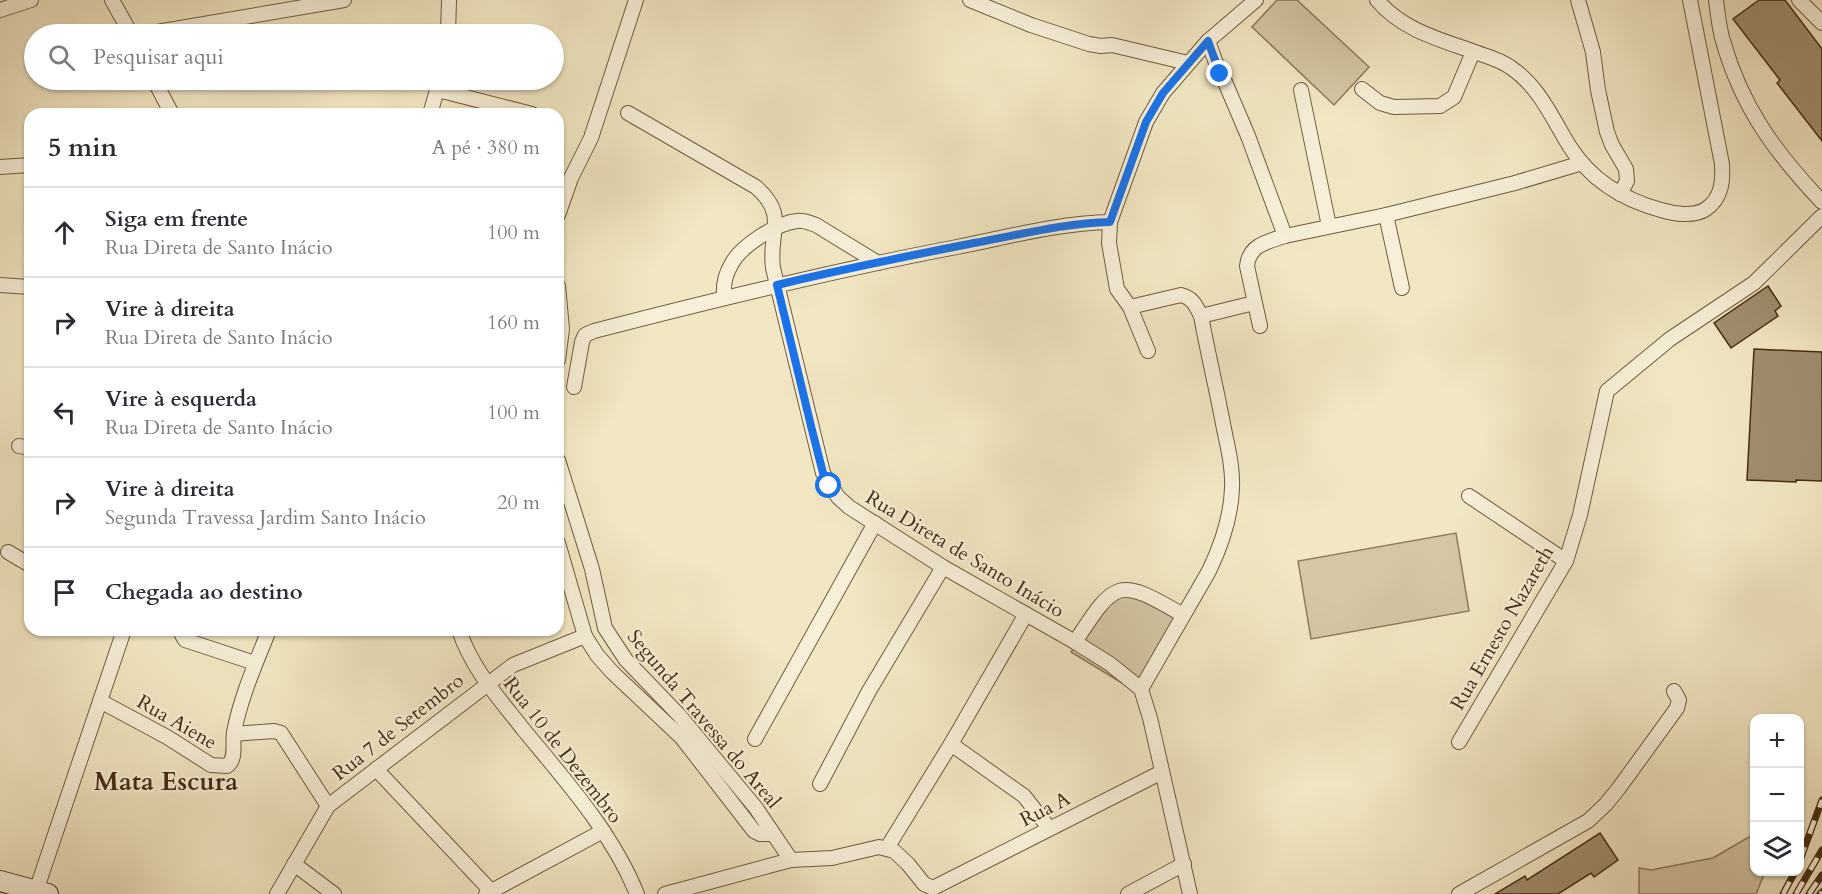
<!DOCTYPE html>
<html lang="pt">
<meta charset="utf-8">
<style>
:root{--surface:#fff;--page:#f2f2f3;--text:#2b2b33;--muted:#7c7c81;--line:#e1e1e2}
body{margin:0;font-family:Cardo,serif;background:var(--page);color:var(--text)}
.controls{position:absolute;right:18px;bottom:18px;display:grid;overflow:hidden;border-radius:12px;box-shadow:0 2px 4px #0004}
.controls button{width:54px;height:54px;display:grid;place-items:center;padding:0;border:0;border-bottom:2px solid var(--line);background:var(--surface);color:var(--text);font:30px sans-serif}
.stop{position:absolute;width:18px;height:18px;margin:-14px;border:4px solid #1a73e8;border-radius:50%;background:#fff}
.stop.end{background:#1a73e8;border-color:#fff;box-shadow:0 2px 6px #0008}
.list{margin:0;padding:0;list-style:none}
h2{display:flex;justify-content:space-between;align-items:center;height:78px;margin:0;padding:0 24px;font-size:26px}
h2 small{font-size:20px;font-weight:400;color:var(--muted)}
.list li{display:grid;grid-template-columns:39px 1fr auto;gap:18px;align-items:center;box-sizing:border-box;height:90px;padding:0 24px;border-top:2px solid var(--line)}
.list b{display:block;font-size:22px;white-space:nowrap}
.list p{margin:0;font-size:20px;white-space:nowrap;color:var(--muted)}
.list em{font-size:20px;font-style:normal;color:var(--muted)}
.icon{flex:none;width:33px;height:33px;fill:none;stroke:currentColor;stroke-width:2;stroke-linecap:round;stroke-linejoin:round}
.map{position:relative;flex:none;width:1822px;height:894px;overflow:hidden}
.search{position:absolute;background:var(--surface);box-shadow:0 2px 4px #0004;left:24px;top:24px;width:540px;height:66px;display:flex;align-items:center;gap:15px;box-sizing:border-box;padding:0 21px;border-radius:33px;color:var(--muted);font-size:22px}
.panel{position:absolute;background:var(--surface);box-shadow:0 2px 4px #0004;left:24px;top:108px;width:540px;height:528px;border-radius:18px}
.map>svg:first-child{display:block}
.green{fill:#d5c7a5;stroke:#8d7a5b;stroke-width:1.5}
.building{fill:#9f8e6e;stroke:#452d11;stroke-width:1.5}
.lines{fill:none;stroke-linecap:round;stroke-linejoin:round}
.minor-casing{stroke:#705c3e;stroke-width:16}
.secondary-casing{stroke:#452d11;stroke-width:22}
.minor{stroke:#f7efd8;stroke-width:14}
.secondary{stroke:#f7efd8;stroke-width:20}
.rail-casing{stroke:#452d11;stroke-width:7}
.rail{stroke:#f7efd8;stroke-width:4.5;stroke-dasharray:14;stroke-linecap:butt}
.route{stroke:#1a73e8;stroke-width:8}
.labels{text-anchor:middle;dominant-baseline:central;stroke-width:4.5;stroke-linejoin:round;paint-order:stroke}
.street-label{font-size:20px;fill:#452d11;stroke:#f7efd8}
.district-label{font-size:26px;font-weight:bold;fill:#452d11;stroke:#f7efd8}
</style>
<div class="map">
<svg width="1822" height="894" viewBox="0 0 1822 894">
<rect width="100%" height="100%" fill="#f2e7c3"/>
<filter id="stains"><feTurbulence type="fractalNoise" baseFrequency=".00333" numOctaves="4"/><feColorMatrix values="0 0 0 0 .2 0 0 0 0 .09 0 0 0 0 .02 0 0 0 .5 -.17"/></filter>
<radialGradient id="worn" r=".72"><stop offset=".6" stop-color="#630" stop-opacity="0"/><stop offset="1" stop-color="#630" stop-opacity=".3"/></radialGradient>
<g class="green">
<path d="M 1277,0 L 1297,0 L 1369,67 L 1334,105 L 1252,27 Z"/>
<path d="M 1456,533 L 1469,611 L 1311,639 L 1298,561 Z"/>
<path d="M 1121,593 L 1138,593 L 1183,619 L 1135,691 L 1071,652 L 1101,608 Z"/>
<path d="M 1754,834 L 1754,872 L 1765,872 L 1756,894 L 1639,894 L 1639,868 L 1651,870 L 1713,858 Z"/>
</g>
<g class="building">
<path d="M 1759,0 L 1785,0 L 1822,49 L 1822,141 L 1777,83 L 1780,80 L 1733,19 Z"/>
<path d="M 1768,286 L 1781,306 L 1775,311 L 1778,316 L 1731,348 L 1714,323 Z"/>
<path d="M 1754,349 L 1822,352 L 1822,481 L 1796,480 L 1796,482 L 1747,480 Z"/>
<path d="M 1600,833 L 1618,860 L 1594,877 L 1591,873 L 1558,894 L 1495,894 L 1525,876 L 1527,880 Z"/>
</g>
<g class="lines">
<g class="minor-casing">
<g id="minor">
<path d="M 112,0 L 131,34"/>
<path d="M 970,0 L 1031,25 L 1089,44 L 1101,46 L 1112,45 L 1188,63"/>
<path d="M 1377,0 C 1401,29 1438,39 1472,51 C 1485,56 1499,59 1510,67 C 1539,86 1552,118 1570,147 C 1591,180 1624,200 1661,210 C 1674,214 1694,217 1706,209 C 1722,198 1723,181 1722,164 L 1690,0"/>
<path d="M 1578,0 L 1593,52 L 1598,90 L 1607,132 L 1612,145 L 1626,169 L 1627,181 L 1620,194"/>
<path d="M 1716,0 C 1718,14 1719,28 1723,41 C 1742,108 1775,152 1822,202"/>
<path d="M 1799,0 L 1822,23"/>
<path d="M 0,10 L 31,0"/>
<path d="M 145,34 L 344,0"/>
<path d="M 448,34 L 449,0"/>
<path d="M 1208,41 L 1220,74 L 1225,82 L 1248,136 L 1285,236 C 1267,242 1249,245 1247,266 L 1260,326"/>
<path d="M 154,80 L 172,114"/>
<path d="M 1362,89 L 1380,103 L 1394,107 L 1440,106 L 1454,97 L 1473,52"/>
<path d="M 438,90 L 532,114"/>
<path d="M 1301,90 L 1329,226"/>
<path d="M 628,113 L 756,187 C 789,216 768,232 773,268 L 823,473 L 838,497 L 849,507 L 943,567 L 1075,642 L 1110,664 L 1141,689 L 1150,718 L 1190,894"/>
<path d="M 430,114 L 440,80"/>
<path d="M 0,167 L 30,165"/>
<path d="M 558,215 L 571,178 L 591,138 L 636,0"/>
<path d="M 1386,215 L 1402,288"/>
<path d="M 1285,236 L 1386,215 L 1515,183 L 1582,163"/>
<path d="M 0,285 L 30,287"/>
<path d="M 558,286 L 562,329 L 558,360"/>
<path d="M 724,297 C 723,285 725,275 731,265 C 740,246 777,223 797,221 C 804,220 810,223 816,225 L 878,263"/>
<path d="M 1130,307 L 1181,295 C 1193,298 1196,306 1201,316 C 1208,354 1217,391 1224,429 C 1228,448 1233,468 1232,488 C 1231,518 1222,544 1209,571 L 1141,689"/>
<path d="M 1201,316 L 1254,303"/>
<path d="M 1148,351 L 1130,307 L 1117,289 L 1109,243 L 1110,222 L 1146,122 L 1163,93 L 1208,41 L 1256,0"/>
<path d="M 574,387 L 582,342 L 585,335 L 594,331 C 714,300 835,270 957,247 C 1008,237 1058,223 1110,222"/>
<path d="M 19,446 L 30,448"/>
<path d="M 558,460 L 592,569 L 605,628 L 626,660 L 679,715 L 756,808 L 791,860"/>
<path d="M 1469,496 L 1566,561"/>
<path d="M 558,543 L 585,636 L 597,655 L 612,672 L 682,738 L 754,831 L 760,834 L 773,834"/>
<path d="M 8,552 L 30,565"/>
<path d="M 183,630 L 182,635 L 185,640 L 255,663"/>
<path d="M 459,630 C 472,669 498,697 523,729 C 565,780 612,832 637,894"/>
<path d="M 1075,642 C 1116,579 1118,577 1183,615"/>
<path d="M 100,701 L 167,737 L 211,765 L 227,766 C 237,759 232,743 234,732 C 241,696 256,663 269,630"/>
<path d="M 234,734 L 274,731 L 281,733 L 328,806"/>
<path d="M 755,739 L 875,523"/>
<path d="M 1459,742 L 1566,561 L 1580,515 L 1607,391 L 1670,339 L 1754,283 L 1822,216"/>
<path d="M 951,744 L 1024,796 L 1049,828"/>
<path d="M 376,769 L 491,891"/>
<path d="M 820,784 L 869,691 L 943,567"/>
<path d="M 887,848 L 951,744 L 1026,614"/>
<path d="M 294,864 L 334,894"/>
<path d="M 36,891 L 124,630"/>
<path d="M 277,894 L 328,806 L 513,665 L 585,636"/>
<path d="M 486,894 L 603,831"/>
<path d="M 665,894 L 791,860 L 832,858 L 879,847 L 894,851 L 908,864 L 924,884 L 933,888 L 1162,772"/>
<path d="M 1128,894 L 1184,864"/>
<path d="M 1459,894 L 1588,821 L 1606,804 L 1619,788 L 1677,708 L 1679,700 L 1674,691"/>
</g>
</g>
<g class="secondary-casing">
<path id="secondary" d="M 0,881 L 48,894"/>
</g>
<use href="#minor" class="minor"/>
<use href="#secondary" class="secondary"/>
<g class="rail-casing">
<g id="rail">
<path d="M 1800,860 L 1822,800"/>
<path d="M 1783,894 L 1795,872"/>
<path d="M 1796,894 L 1822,850"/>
<path d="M 1809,894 L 1822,875"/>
<path d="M 1820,894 L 1822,892"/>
</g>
</g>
<use href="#rail" class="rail"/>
</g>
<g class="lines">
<path class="route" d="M 829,486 L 823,473 L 812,430 L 777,285 C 842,269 908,256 974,243 C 1019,235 1064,223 1110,222 L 1146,122 L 1163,93 L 1208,41 L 1220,74"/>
</g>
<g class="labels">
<g class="street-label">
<text transform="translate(965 554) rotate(31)">Rua Direta de Santo Inácio</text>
<text transform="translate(1502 628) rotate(-60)">Rua Ernesto Nazareth</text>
<text transform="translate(704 719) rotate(50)">Segunda Travessa do Areal</text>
<text transform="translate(177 722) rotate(30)">Rua Aiene</text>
<text transform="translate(398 727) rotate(-38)">Rua 7 de Setembro</text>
<text transform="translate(563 750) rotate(52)">Rua 10 de Dezembro</text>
<text transform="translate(1045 809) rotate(-27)">Rua A</text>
</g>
<g class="district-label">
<text x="166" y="781">Mata Escura</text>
</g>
</g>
<rect width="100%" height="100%" filter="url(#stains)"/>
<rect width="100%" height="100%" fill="url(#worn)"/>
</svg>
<div class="controls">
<button>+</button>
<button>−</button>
<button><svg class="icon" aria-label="layers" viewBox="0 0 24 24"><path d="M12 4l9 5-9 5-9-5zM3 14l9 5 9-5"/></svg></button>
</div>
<div class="stop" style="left:829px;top:486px"></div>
<div class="stop end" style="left:1220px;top:74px"></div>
<div class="search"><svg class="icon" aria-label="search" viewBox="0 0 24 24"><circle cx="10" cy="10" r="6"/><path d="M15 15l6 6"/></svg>Pesquisar aqui</div>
<section class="panel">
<h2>5 min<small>A pé · 380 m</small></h2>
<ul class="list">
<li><svg class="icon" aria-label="ahead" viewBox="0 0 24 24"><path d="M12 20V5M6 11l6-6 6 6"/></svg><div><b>Siga em frente</b><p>Rua Direta de Santo Inácio</p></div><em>100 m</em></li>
<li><svg class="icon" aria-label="right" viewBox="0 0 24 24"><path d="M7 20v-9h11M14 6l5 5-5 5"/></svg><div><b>Vire à direita</b><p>Rua Direta de Santo Inácio</p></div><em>160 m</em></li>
<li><svg class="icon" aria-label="left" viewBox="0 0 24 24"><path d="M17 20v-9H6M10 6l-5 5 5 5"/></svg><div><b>Vire à esquerda</b><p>Rua Direta de Santo Inácio</p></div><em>100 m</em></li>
<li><svg class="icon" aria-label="right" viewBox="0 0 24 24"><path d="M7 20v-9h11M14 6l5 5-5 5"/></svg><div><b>Vire à direita</b><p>Segunda Travessa Jardim Santo Inácio</p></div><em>20 m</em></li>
<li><svg class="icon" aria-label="arrive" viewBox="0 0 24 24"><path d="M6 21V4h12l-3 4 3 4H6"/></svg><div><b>Chegada ao destino</b></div></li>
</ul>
</section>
</div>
